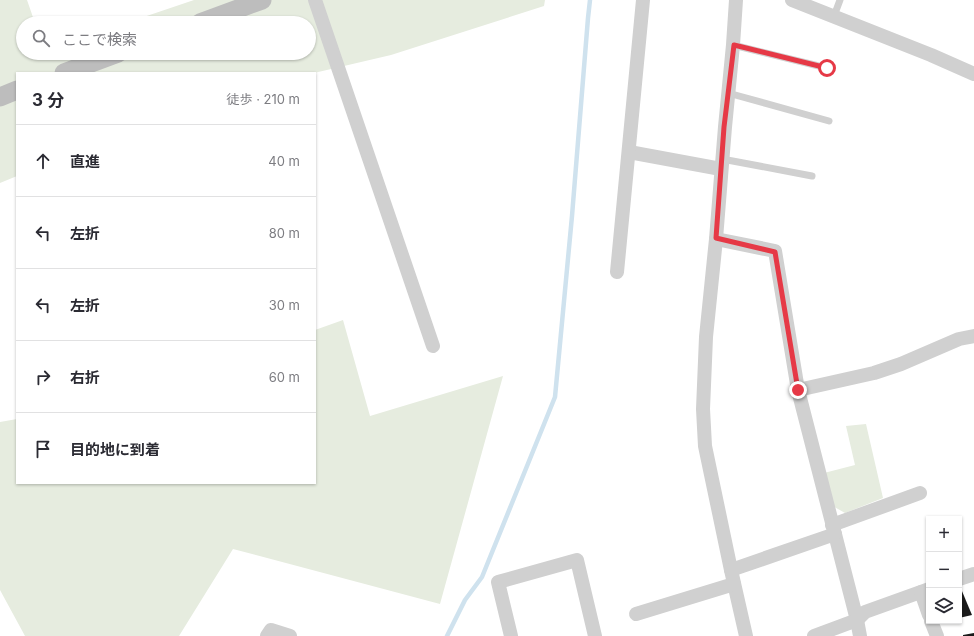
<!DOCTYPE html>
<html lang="ja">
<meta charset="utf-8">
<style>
:root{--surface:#fff;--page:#f7f7f7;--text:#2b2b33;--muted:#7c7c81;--line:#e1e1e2}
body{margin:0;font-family:Inter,"Noto Sans JP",sans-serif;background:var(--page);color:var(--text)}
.controls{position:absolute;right:12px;bottom:12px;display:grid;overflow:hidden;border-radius:0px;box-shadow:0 1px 3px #0004}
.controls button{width:36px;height:36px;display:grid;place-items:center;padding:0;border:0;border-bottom:1px solid var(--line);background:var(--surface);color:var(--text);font:20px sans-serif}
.stop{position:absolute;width:12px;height:12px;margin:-9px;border:3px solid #e63946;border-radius:50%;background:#fff}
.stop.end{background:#e63946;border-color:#fff;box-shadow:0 1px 4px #0008}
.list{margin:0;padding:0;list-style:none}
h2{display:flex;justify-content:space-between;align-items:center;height:52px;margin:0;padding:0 16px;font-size:17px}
h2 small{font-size:13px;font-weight:400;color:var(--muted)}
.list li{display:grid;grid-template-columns:26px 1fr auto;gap:12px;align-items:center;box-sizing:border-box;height:72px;padding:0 16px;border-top:1px solid var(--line)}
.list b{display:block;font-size:15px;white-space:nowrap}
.list em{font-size:13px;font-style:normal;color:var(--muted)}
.icon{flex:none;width:22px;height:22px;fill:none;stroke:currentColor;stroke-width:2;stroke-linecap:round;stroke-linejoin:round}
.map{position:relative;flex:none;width:974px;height:636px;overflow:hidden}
.search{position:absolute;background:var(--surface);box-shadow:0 1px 3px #0004;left:16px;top:16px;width:300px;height:44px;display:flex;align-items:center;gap:10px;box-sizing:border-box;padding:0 14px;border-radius:22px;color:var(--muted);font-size:15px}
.panel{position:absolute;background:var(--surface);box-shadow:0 1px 3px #0004;left:16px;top:72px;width:300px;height:412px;border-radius:0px}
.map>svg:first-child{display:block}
.green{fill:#e6ecdf}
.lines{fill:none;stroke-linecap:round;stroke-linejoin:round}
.stream{stroke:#cfe2ee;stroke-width:4.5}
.building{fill:#1a1a1a}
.lane{stroke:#d0d0d0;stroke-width:7}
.street{stroke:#d0d0d0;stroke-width:14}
.secondary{stroke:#bdbdbd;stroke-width:19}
.route{stroke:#e63946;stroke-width:5}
</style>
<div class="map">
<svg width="974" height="636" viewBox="0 0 974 636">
<rect width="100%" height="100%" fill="#fff"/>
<g class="green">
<path d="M 0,0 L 27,0 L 35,23 L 23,23 L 23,53 L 309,53 L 309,23 L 126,23 L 194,0 L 545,0 L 544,6 L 391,55 L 314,73 L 17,73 L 17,176 L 0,183 Z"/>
<path d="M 343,320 L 370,416 L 503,376 L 440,604 L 233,549 L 179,636 L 25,636 L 0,590 L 0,422 L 17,419 L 17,483 L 315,483 L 315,330 Z"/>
<path d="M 866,424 L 883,498 L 845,513 L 831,505 L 824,473 L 855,465 L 846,426 Z"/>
</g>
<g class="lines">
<path class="stream" d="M 447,636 L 465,600 L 482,577 L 555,397 L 572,216 L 588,18 L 590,0"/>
</g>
<g class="building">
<path d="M 959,584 L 972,615 L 959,618 Z"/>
<path d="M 974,633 L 974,636 L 963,636 L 963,635 Z"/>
</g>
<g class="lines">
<g class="lane">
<path d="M 834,16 L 840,0"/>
<path d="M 733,45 L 827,68"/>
<path d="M 728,93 L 829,121"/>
<path d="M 722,159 L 812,176"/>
</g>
<g class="street">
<path d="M 315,0 L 433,346"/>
<path d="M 736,0 L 733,45 L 725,127 L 716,239 L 706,337 L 703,409 L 705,446 L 731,570 L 746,636"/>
<path d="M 792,0 L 931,55 L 974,74"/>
<path d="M 629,152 L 721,169"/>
<path d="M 716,239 L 775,251 L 798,390 L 857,620 L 865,612 L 929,589"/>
<path d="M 617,272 L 643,0"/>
<path d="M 798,390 L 874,373 L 901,364 L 959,339 L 974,336"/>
<path d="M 832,525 L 920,493"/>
<path d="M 731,570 L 835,534"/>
<path d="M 959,579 L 974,574"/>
<path d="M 921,592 L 929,615"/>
<path d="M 636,614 L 734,584"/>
<path d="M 931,621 L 937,636"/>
<path d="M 267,636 L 271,630 L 290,636"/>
<path d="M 511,636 L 498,582 L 577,560 L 595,636"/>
<path d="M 814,636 L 857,620 L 860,636"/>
</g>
<g class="secondary">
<path d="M 200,23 L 262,0"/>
<path d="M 64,73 L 118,53"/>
<path d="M 0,97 L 17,90"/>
</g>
</g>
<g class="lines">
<path class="route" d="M 798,390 L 775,252 L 716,238 L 724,127 L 734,45 L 827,68"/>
</g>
</svg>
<div class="controls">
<button>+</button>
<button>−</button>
<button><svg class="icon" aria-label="layers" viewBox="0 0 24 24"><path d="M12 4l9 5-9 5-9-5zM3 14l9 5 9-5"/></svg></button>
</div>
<div class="stop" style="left:827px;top:68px"></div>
<div class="stop end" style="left:798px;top:390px"></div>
<div class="search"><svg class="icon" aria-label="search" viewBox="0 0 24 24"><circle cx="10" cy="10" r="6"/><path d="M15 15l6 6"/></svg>ここで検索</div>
<section class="panel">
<h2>3 分<small>徒歩 · 210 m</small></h2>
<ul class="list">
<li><svg class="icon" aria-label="ahead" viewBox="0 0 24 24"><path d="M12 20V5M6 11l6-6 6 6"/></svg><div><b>直進</b></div><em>40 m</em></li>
<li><svg class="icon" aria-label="left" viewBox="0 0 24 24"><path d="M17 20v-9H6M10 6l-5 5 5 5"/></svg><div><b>左折</b></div><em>80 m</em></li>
<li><svg class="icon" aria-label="left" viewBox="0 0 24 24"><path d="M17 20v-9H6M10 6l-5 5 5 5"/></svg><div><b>左折</b></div><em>30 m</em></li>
<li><svg class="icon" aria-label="right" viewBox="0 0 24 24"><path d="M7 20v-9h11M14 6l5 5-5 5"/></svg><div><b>右折</b></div><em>60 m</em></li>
<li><svg class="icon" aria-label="arrive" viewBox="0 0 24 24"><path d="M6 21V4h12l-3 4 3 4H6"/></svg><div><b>目的地に到着</b></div></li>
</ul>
</section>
</div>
